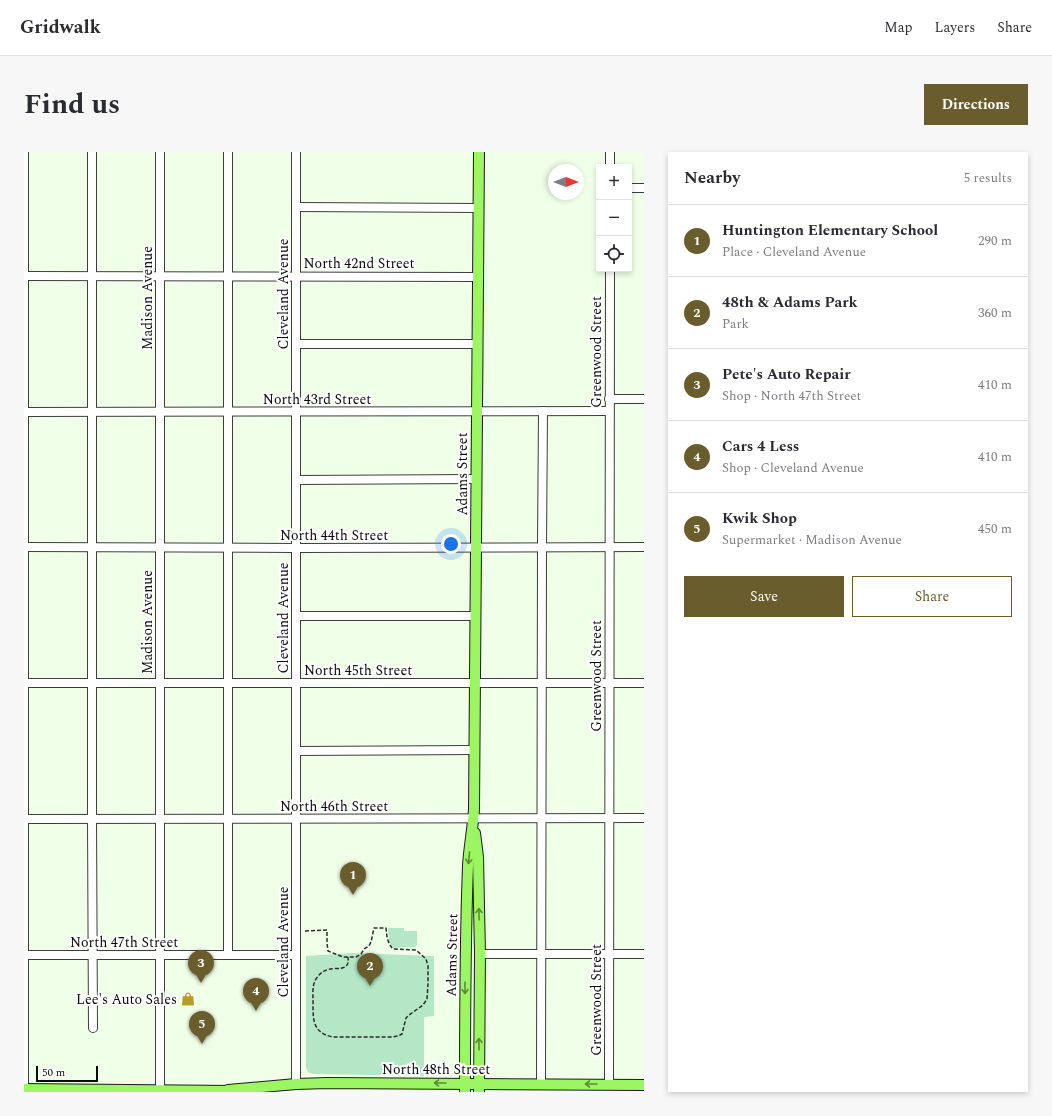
<!DOCTYPE html>
<meta charset="utf-8">
<style>
:root{--surface:#fff;--page:#f7f7f7;--text:#2b2b33;--muted:#7c7c81;--line:#e1e1e2;--accent:#6a5d2d}
body{margin:0;font-family:Spectral,serif;background:var(--page);color:var(--text)}
.controls{position:absolute;right:12px;top:12px;display:grid;overflow:hidden;border-radius:0px;box-shadow:0 2px 6px #0003}
.controls button{width:36px;height:36px;display:grid;place-items:center;padding:0;border:0;border-bottom:1px solid var(--line);background:var(--surface);color:var(--text);font:20px sans-serif}
.compass{position:absolute;left:524px;top:12px;width:36px;height:36px;border-radius:50%;background:var(--surface);box-shadow:0 2px 6px #0003;rotate:90deg}
.scale{position:absolute;left:12px;bottom:10px;width:62px;box-sizing:border-box;padding-left:4px;border:2px solid #0a0a0a;border-top:0;font-size:11px;line-height:14px;white-space:nowrap;color:#0a0a0a;-webkit-text-stroke:3px #fff;paint-order:stroke}
.you{position:absolute;left:427px;top:392px;width:14px;height:14px;margin:-10px;border:3px solid #fff;border-radius:50%;background:#1a73e8;box-shadow:0 0 0 6px #1a73e833}
.badge{display:grid;place-items:center;width:26px;height:26px;border-radius:50%;background:var(--accent);color:#fff;font-size:13px;font-weight:700}
.pin{position:absolute;translate:-50% -33px;filter:drop-shadow(0 1px 2px #0008)}
.pin::after{content:'';position:absolute;top:21px;width:14px;height:12px;background:inherit;clip-path:polygon(0 0,100% 0,50% 100%)}
.list{margin:0;padding:0;list-style:none}
h2{display:flex;justify-content:space-between;align-items:center;height:52px;margin:0;padding:0 16px;font-size:17px}
h2 small{font-size:13px;font-weight:400;color:var(--muted)}
.list li{display:grid;grid-template-columns:26px 1fr auto;gap:12px;align-items:center;box-sizing:border-box;height:72px;padding:0 16px;border-top:1px solid var(--line)}
.list b{display:block;font-size:15px;white-space:nowrap}
.list p{margin:0;font-size:13px;white-space:nowrap;color:var(--muted)}
.list em{font-size:13px;font-style:normal;color:var(--muted)}
.actions{display:flex;gap:8px;padding:12px 16px}
.actions a{flex:1;padding:9px 0;border:1px solid var(--accent);border-radius:0px;text-align:center;font-size:14px;color:var(--accent)}
.actions .main{background:var(--accent);color:#fff}
.icon{flex:none;width:22px;height:22px;fill:none;stroke:currentColor;stroke-width:2;stroke-linecap:round;stroke-linejoin:round}
.map{position:relative;flex:none;width:620px;height:940px;overflow:hidden;border-radius:0px}
header{display:flex;align-items:center;gap:24px;box-sizing:border-box;height:56px;padding:0 20px;background:var(--surface);border-bottom:1px solid var(--line)}
header strong{font-size:19px}
nav{display:flex;gap:22px;margin-inline-start:auto;font-size:14px}
.intro{display:flex;align-items:center;justify-content:space-between;box-sizing:border-box;height:96px;padding:0 24px}
h1{margin:0;font-size:28px}
.button{padding:10px 18px;border-radius:0px;background:var(--accent);color:#fff;font-size:14px;font-weight:700}
main{display:flex;gap:24px;padding:0 24px}
aside{flex:1;background:var(--surface);border-radius:0px;box-shadow:0 2px 6px #0003}
.map>svg:first-child{display:block}
.green{fill:#b4e7c5}
.lines{fill:none;stroke-linecap:round;stroke-linejoin:round}
.minor-casing{stroke:#3d3d3d;stroke-width:10}
.major-casing{stroke:#1b1b1b;stroke-width:12}
.path{stroke:#2c2c2c;stroke-width:1.5;stroke-dasharray:4 2;stroke-linecap:butt}
.minor{stroke:#fff;stroke-width:8}
.major{stroke:#9bf661;stroke-width:10}
.oneway{stroke:#5a8c3a}
.labels{text-anchor:middle;dominant-baseline:central;stroke-width:4;stroke-linejoin:round;paint-order:stroke}
.street-label{font-size:14px;fill:#0a0a0a;stroke:#fff}
.poi-label{font-size:14px;fill:#0a0a0a;stroke:#fff;text-anchor:end}
</style>
<header>
<strong>Gridwalk</strong>
<nav><a>Map</a><a>Layers</a><a>Share</a></nav>
</header>
<div class="intro"><h1>Find us</h1><a class="button">Directions</a></div>
<main>
<div class="map">
<svg width="620" height="940" viewBox="0 0 620 940">
<rect width="100%" height="100%" fill="#f0ffe8"/>
<g class="green">
<path d="M 364,776 L 380,776 L 380,779 L 393,779 L 393,793 L 391,795 L 370,796 L 365,790 Z"/>
<path d="M 327,801 L 410,804 L 410,864 L 400,865 L 400,924 L 289,922 L 284,920 L 282,915 L 282,804 Z"/>
</g>
<g class="lines">
<g class="minor-casing">
<g id="minor">
<path d="M 68,0 L 68,667 L 69,876"/>
<path d="M 136,0 L 136,940"/>
<path d="M 272,0 L 272,932"/>
<path d="M 586,15 L 586,0"/>
<path d="M 605,36 L 620,36"/>
<path d="M 272,55 L 454,56"/>
<path d="M 0,124 L 454,125"/>
<path d="M 272,192 L 453,192"/>
<path d="M 585,247 L 620,247"/>
<path d="M 0,260 L 585,259"/>
<path d="M 272,328 L 452,327"/>
<path d="M 0,395 L 272,396 L 620,395"/>
<path d="M 272,464 L 451,464"/>
<path d="M 0,531 L 620,531"/>
<path d="M 272,599 L 450,598"/>
<path d="M 0,667 L 620,666"/>
<path d="M 456,802 L 620,802"/>
<path d="M 0,803 L 272,803"/>
<path d="M 204,803 L 204,0"/>
<path d="M 517,932 L 518,395 L 519,259"/>
<path d="M 585,932 L 586,117"/>
<path d="M 0,940 L 0,0"/>
</g>
</g>
<g class="major-casing">
<g id="major">
<path d="M 451,681 L 454,705 L 456,802 L 455,940"/>
<path d="M 0,937 L 210,939"/>
<path d="M 204,938 L 272,932 L 303,931 L 620,933"/>
<path d="M 441,940 C 441,865 441,790 444,714 C 445,695 449,676 450,657 L 455,0"/>
</g>
</g>
<path class="path" d="M 281,779 L 303,778 L 303,791 L 304,799 L 319,805 L 332,805 L 337,802 L 340,797 L 345,794 L 347,790 L 350,776 L 362,776 C 363,785 363,790 369,797 L 392,798 L 402,807 L 404,814 L 404,832 L 403,847 L 399,853 L 385,863 L 382,866 L 378,882 L 374,884 L 368,885 L 309,885 C 288,881 289,867 289,849 C 289,842 288,833 292,827 C 302,811 317,820 322,814 C 325,812 324,808 324,805"/>
<use href="#minor" class="minor"/>
<use href="#major" class="major"/>
</g>
<defs><path id="oneway-shaft" d="M-6 0H5M1.5-3L5.5 0L1.5 3" fill="none" stroke-width="1.6" stroke-linecap="round" stroke-linejoin="round"/></defs>
<g class="oneway">
<use href="#oneway-shaft" transform="translate(445 706) rotate(95)"/>
<use href="#oneway-shaft" transform="translate(455 762) rotate(-91)"/>
<use href="#oneway-shaft" transform="translate(441 836) rotate(90)"/>
<use href="#oneway-shaft" transform="translate(455 892) rotate(-90)"/>
<use href="#oneway-shaft" transform="translate(416 931) rotate(-180)"/>
<use href="#oneway-shaft" transform="translate(567 932) rotate(-180)"/>
</g>
<defs>
<g id="shop-bare" transform="scale(1.08)"><path d="M-5-2.5h2.3a2.7 3.5 0 0 1 5.4 0H5L5.5 6h-11ZM-1.5-2.5h3a1.5 2.3 0 0 0-3 0Z" fill="#b79b26" stroke="#fff" stroke-width="2.5" paint-order="stroke"/></g>
</defs>
<g fill-rule="evenodd">
<use href="#shop-bare" x="164" y="847"/>
</g>
<g class="labels">
<g class="street-label">
<text x="335" y="111">North 42nd Street</text>
<text transform="translate(259 142) rotate(-90)">Cleveland Avenue</text>
<text transform="translate(123 146) rotate(-90)">Madison Avenue</text>
<text transform="translate(572 200) rotate(-90)">Greenwood Street</text>
<text x="293" y="247">North 43rd Street</text>
<text transform="translate(438 322) rotate(-90)">Adams Street</text>
<text x="310" y="383">North 44th Street</text>
<text transform="translate(259 466) rotate(-90)">Cleveland Avenue</text>
<text transform="translate(123 470) rotate(-90)">Madison Avenue</text>
<text x="334" y="518">North 45th Street</text>
<text transform="translate(572 524) rotate(-90)">Greenwood Street</text>
<text x="310" y="654">North 46th Street</text>
<text x="100" y="790">North 47th Street</text>
<text transform="translate(259 790) rotate(-90)">Cleveland Avenue</text>
<text transform="translate(428 803) rotate(-89)">Adams Street</text>
<text transform="translate(572 848) rotate(-90)">Greenwood Street</text>
<text x="412" y="917">North 48th Street</text>
</g>
<g class="poi-label">
<text x="153" y="847">Lee's Auto Sales</text>
</g>
</g>
</svg>
<div class="controls">
<button>+</button>
<button>−</button>
<button><svg class="icon" aria-label="locate" viewBox="0 0 24 24"><circle cx="12" cy="12" r="6"/><path d="M12 2v4M12 18v4M2 12h4M18 12h4"/></svg></button>
</div>
<svg class="compass" viewBox="-18 -18 36 36"><path d="M0-13l5 13h-10z" fill="#e53935"/><path d="M0 13l5-13h-10z" fill="#7c7c81"/></svg>
<div class="scale">50 m</div>
<div class="you"></div>
<div class="pin badge" style="left:329px;top:743px">1</div>
<div class="pin badge" style="left:346px;top:834px">2</div>
<div class="pin badge" style="left:177px;top:831px">3</div>
<div class="pin badge" style="left:232px;top:859px">4</div>
<div class="pin badge" style="left:178px;top:892px">5</div>
</div>
<aside>
<h2>Nearby<small>5 results</small></h2>
<ul class="list">
<li><span class="badge">1</span><div><b>Huntington Elementary School</b><p>Place · Cleveland Avenue</p></div><em>290 m</em></li>
<li><span class="badge">2</span><div><b>48th &amp; Adams Park</b><p>Park</p></div><em>360 m</em></li>
<li><span class="badge">3</span><div><b>Pete's Auto Repair</b><p>Shop · North 47th Street</p></div><em>410 m</em></li>
<li><span class="badge">4</span><div><b>Cars 4 Less</b><p>Shop · Cleveland Avenue</p></div><em>410 m</em></li>
<li><span class="badge">5</span><div><b>Kwik Shop</b><p>Supermarket · Madison Avenue</p></div><em>450 m</em></li>
</ul>
<div class="actions"><a class="main">Save</a><a>Share</a></div>
</aside>
</main>
